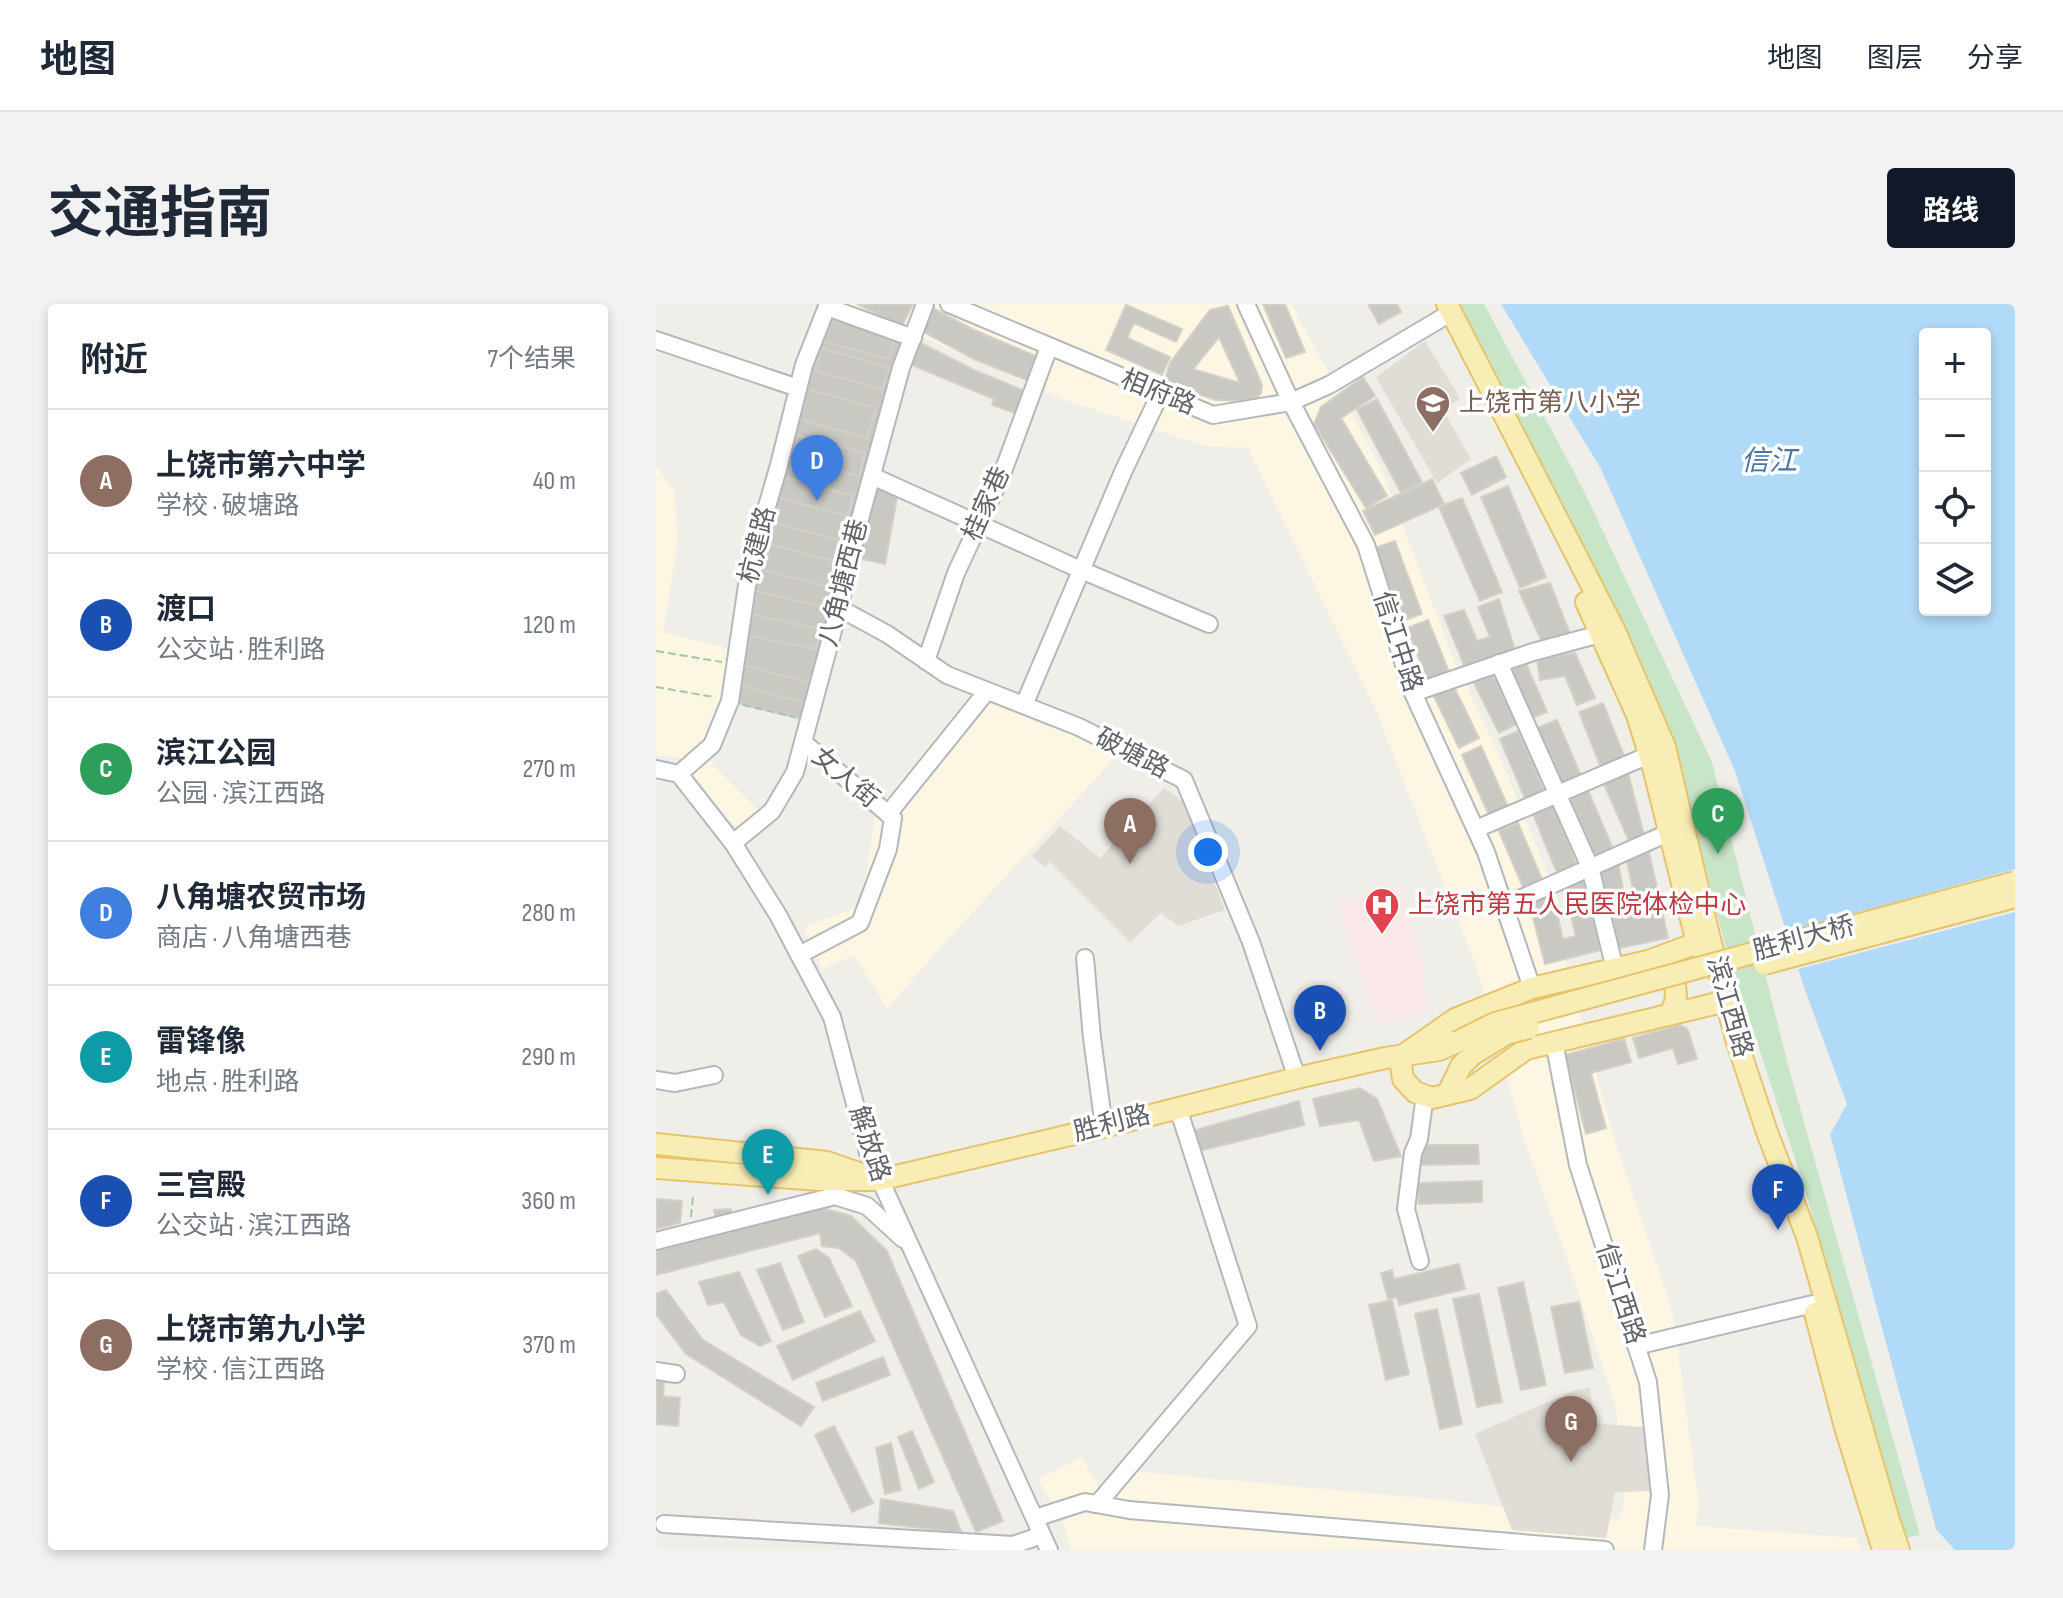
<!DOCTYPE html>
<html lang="zh">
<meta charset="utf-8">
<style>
body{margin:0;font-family:"Sofia Sans Condensed","Noto Sans SC",sans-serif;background:#f2f2f3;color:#1f2937}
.controls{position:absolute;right:24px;top:24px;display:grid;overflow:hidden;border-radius:8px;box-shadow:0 4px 12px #0003}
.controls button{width:72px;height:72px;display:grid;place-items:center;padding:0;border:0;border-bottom:2px solid #e0e1e3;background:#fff;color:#1f2937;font:40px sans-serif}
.you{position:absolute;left:552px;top:548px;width:28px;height:28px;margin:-20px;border:6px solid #fff;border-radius:50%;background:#1a73e8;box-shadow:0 0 0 12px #1a73e833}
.badge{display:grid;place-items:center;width:52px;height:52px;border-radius:50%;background:#111827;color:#fff;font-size:26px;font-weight:700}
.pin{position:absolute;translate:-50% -66px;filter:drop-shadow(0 2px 4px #0008)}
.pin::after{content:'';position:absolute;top:42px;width:28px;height:24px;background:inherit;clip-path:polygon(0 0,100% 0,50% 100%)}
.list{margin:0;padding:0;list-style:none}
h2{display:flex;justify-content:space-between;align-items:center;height:104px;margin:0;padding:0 32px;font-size:34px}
h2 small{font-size:26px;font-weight:400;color:#747a83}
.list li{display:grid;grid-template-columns:52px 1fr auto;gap:24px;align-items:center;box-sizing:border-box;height:144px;padding:0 32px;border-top:2px solid #e0e1e3}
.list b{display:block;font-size:30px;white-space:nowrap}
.list p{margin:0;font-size:26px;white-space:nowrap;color:#747a83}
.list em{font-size:26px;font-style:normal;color:#747a83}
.icon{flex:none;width:44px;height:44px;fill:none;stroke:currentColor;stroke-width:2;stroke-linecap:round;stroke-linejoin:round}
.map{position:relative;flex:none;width:1359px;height:1246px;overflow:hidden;border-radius:8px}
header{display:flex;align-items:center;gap:48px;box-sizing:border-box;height:112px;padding:0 40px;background:#fff;border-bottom:2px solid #e0e1e3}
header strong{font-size:38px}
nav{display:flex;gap:44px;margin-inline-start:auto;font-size:28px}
.intro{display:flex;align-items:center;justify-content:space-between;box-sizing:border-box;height:192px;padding:0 48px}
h1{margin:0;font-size:56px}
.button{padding:20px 36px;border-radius:8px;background:#111827;color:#fff;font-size:28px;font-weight:700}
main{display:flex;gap:48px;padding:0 48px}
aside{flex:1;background:#fff;border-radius:8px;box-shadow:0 4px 12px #0003}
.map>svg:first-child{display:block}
.commercial{fill:#fcf6e2}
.education{fill:#e0ddd7}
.medical{fill:#fae9e8}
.green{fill:#c8e5c8}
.water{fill:#b1d9f8;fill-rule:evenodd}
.pier{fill:#f0eee9}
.building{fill:#c9c8c3;stroke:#d5d0c7;stroke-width:2;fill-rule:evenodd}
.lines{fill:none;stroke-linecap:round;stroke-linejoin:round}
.minor-casing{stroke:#b5b8bb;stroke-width:20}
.major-casing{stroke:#e6c46c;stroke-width:24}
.path{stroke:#a1c6ac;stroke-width:2;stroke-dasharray:8 4;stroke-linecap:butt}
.minor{stroke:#fff;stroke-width:16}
.major{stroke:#f8eeb5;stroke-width:20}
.major-bridge-casing{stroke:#e6c46c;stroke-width:24;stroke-linecap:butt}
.major-bridge{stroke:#f8eeb5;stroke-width:20}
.labels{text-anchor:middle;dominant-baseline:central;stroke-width:7;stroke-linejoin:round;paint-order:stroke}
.street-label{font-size:26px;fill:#606367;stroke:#fff}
.education-label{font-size:26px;fill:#785e54;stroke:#fff;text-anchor:start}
.health-label{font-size:26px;fill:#be3a42;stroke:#fff;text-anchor:start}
.water-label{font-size:28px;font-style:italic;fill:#4a74a2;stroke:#fff}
</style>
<header>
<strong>地图</strong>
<nav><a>地图</a><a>图层</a><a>分享</a></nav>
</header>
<div class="intro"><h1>交通指南</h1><a class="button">路线</a></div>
<main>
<aside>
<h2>附近<small>7个结果</small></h2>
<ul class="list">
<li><span class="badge" style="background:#8d6e63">A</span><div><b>上饶市第六中学</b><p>学校 · 破塘路</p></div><em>40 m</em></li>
<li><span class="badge" style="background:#1a4fb4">B</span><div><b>渡口</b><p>公交站 · 胜利路</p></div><em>120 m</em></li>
<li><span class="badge" style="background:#2e9e5b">C</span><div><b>滨江公园</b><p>公园 · 滨江西路</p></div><em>270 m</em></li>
<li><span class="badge" style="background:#3f7fe0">D</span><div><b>八角塘农贸市场</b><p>商店 · 八角塘西巷</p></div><em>280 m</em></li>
<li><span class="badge" style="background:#0f9aa8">E</span><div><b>雷锋像</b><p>地点 · 胜利路</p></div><em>290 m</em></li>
<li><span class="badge" style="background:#1a4fb4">F</span><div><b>三宫殿</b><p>公交站 · 滨江西路</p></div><em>360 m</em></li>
<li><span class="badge" style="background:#8d6e63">G</span><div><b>上饶市第九小学</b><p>学校 · 信江西路</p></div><em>370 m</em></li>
</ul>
</aside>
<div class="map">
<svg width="1359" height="1246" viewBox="0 0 1359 1246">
<rect width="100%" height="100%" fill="#f0eee9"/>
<g class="commercial">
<path d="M170,0h466l7,15 83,151 69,183 50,107 57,139 9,71 50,177 56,166 26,193 -3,20 161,12 4,12h-790l-9,-32 -24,-39 44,-22 18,32 18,-19 317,29 183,21 6,-16 -8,-97 -51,-154 -41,-113 -47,-171 -100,-256 -129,-265 -44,-2 -139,-46 -137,-61z"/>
<path d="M0,162l18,24 4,50 -15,92 68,17 -5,34 -19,59 6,23 47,47 -22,19 -58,-73 -24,-3z"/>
<path d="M321,382l146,63 -182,198 -54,62 -33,-54 -32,14 -18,-42 58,-22 13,-92z"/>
</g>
<g class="education">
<path d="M769,37l35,57 -17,12 28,49 -34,24 -61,-106z"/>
<path d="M508,484l19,13 42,109 -47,16 -17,-13 -31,29 -80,-80 -5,5 -13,-11 28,-30 40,32z"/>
<path d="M934,1083l4,36 59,5 7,63 -45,1 -9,46 -94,-8 -37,-96 98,-43z"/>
</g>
<path class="medical" d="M744,579l25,83 -5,9 11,36 -53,13 -40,-118z"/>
<path class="green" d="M800,0h28l99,185 129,273 76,303 132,470 -16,3 -101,-355 -78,-239 -46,-180 -52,-130z"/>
<path class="water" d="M845,0h514v1246h-60l-19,-21 -106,-395 17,-30 -42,-114 -70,-219 -134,-302zM1269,30h60v276h-60z"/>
<path class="pier" d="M1359,565v43l-220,58 -12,-37z"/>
<g class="building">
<path d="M201,0h56l-11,22z"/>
<path d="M607,0h22l20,48 -19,6z"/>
<path d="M712,0h29l4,8 -22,12z"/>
<path d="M470,1l56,24 -6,13 -42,-19 -7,15 43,19 -8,18 -56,-25z"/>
<path d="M572,2l34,79 -1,8 -6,7 -5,1 -34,-1 -52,-17 6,-20 40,-53zM563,33l21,46 -47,-14z"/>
<path d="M275,3l41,22 66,28 -9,24 -55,-22 -54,-29z"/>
<path d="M169,8l86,30 -102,379 -79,-20 20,-136z"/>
<path d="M171,14l69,20 -8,21 -66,-18z"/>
<path d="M261,37l57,29 51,21 -7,23 -26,-9 2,-6 -87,-36z"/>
<path d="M165,44l69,20 -8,21 -66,-18z"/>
<path d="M707,73l12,19 -34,22 46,78 -21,12 -52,-84 7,-17z"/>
<path d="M148,84l72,20 -9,30 -72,-20z"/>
<path d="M721,95l45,83 -21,11 -44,-83z"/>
<path d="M133,129l76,20 -6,23 -76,-20z"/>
<path d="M840,152l10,21 -34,18 -11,-22z"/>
<path d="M122,172l75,20 -5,20 -76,-20z"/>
<path d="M776,175l12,25 -69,31 -12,-24z"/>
<path d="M220,179l22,9 -13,72 -27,-6z"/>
<path d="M852,182l38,91 -26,11 -39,-91z"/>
<path d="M806,194l40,94 -22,9 -41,-94z"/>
<path d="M112,217l74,20 -5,21 -75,-20z"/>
<path d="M739,237l27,73 -20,7 -27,-73z"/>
<path d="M101,265l75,18 -5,21 -75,-18z"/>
<path d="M894,279l21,53 -29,6 -23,-51z"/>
<path d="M843,295l16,51 -49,20 -22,-54 20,-6 13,31 13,-4 -12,-30z"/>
<path d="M88,309l76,16 -4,20 -75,-15z"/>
<path d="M772,316l21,52 -21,9 -21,-53z"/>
<path d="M919,349l20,45 -18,7 -12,-29 -25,4 -3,-21z"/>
<path d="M868,355l23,53 -18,7 -23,-52z"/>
<path d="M82,360l74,19 -5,20 -74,-19z"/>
<path d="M833,364l28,56 -18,9 -28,-56z"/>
<path d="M795,377l28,57 -20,10 -28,-58z"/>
<path d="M947,399l23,58 -24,9 -23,-58z"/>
<path d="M901,416l24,56 -22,9 -23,-57z"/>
<path d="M862,427l27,62 -19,8 -26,-62z"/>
<path d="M825,442l27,61 -19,8 -27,-60z"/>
<path d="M971,465l18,70 -15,4 -28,-63z"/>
<path d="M930,482l28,65 -18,8 -28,-66z"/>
<path d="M895,497l26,65 -20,7 -26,-64z"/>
<path d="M862,519l26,61 -19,8 -26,-61z"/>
<path d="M993,548l19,86 -54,11 -17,-82 21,-4 10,51 10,-2 -12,-55z"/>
<path d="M927,574l18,72 -56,14 -17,-66 24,-6 11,47 13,-3 -13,-53z"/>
<path d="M1023,721l7,3 3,5 8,26 -19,5 -5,-16 -34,10 -6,-20z"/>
<path d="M968,735l7,23 -40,11 15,55 -20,6 -21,-79z"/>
<path d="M704,784l17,11 24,57 -27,5 -15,-41 -39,6 -7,-27z"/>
<path d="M643,797l5,24 -109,27 -6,-20z"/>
<path d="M769,841h53l1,19 -63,1 -1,-12h10z"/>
<path d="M826,877v21l-63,2 -1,-21z"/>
<path d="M0,895l26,2 -2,22 -24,6z"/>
<path d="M162,903l33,9 36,35 116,270 -27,11 -120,-271 -17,-13 -17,-2 -2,-13 -164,42v-25z"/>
<path d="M75,905v6l-16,1 -1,-6z"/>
<path d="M160,945l13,9 23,48 -27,11 -27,-61z"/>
<path d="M124,959l24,59 -21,8 -26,-60z"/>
<path d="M803,960l6,25 -66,16 -2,-8 -9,2 -7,-26 11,-3 2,9z"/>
<path d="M83,968l32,69 -11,5 -19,-11 -17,-33 -16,3 -9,-23z"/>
<path d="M867,978l23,103 -25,5 -23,-102z"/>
<path d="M10,986l37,50 111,67 -13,19 -115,-72 -30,-40v-20z"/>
<path d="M823,990l23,108 -25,5 -24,-108z"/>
<path d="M736,996l17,74 -23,6 -17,-75z"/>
<path d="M923,998l14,66 -28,5 -14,-66z"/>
<path d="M781,1005l25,115 -22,5 -25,-115z"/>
<path d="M204,1007l15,30 -82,39 -16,-34z"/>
<path d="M227,1053l7,18 -67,26 -7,-18z"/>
<path d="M0,1077h8l-1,15 17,2 -2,28 -22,-2z"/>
<path d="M178,1122l39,77 -21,9 -37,-77z"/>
<path d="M256,1127l22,51 -15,7 -21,-52z"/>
<path d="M235,1139l10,47 -16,4 -9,-46z"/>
<path d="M225,1195l72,12 9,22 -83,-10z"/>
</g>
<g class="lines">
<g class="minor-casing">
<g id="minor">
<path d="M293,0l264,111 78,-13 38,-17 123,-73"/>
<path d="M590,0l45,98 75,143 47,148 73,159 46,136"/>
<path d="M171,3l86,31"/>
<path d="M0,36l142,48"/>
<path d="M216,172l209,94 128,54"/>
<path d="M183,304l48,26 60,41 132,52 105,53 67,162 46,136"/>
<path d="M270,357l30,-88 45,-96 48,-130"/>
<path d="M843,359l91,204 22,90"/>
<path d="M757,389l120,-41 67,-18"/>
<path d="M368,401l99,-233 37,-78"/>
<path d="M0,465l23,5 54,69 45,72 54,102 36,136 181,397"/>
<path d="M23,470l33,-29 18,-44 20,-136 29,-100 25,-100 24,-61"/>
<path d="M232,510l99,-123"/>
<path d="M820,525l173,-74"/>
<path d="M77,539l39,-32 23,-39 44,-164 19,-82 43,-158 24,-64"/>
<path d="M848,602l164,-73"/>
<path d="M143,651l61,-32 28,-74 5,-31 -90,-76"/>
<path d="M429,654l7,80 12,89"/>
<path d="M898,738l24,123 70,217 12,113 -7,55"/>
<path d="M0,776l19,3 39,-8"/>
<path d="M0,937l179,-45 32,10 36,33"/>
<path d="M764,957l-14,-52 7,-56 6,-14 6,-44"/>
<path d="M980,1042l177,-42"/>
<path d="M0,1067l20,3"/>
<path d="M439,1200l5,-3 148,-175 -70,-218"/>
<path d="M379,1214l50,-16 44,8 476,40"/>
<path d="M8,1220l349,21 29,-10"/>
</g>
</g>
<g class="major-casing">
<g id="major">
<path d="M791,0l167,325 51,118 44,188 27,104 31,93 40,105 82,283 10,30"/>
<path d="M930,298l51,113 16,52 45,180"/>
<path d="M1041,639l-49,18 -116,27 -77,31 -50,35 -4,11 2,14 12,13 17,6 38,-9 56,-40 188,-45"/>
<path d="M1003,662c17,11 22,30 11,47"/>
<path d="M792,789l13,-27 11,-11"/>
<path d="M0,840l171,18 37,13"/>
<path d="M0,864l164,12h59l225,-53 193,-49 88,-20 54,-8 18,-8"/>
<path d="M1159,1009l30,114 38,123"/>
</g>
</g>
<g class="path">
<path d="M0,347l66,11"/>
<path d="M0,383l58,10"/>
<path d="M87,401l52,12"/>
<path d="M35,913l2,-21"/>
</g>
<use href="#minor" class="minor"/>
<use href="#major" class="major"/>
<g class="major-bridge-casing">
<g id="major-bridge">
<path d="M1108,660l251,-67"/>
<path d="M801,738l38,-19 520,-141"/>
<path d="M816,751l34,-21 23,-6"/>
</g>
</g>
<use href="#major-bridge" class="major-bridge"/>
</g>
<defs>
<g id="school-pin" transform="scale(1.8)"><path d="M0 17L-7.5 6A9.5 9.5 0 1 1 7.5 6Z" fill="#8d6e63" stroke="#fff"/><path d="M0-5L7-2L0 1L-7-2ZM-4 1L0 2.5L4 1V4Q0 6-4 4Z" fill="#fff"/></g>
<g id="hospital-pin" transform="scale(1.8)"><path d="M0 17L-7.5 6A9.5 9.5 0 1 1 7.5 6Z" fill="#e0444e" stroke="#fff"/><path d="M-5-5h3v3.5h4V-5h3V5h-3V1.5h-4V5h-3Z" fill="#fff"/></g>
</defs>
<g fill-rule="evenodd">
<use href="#school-pin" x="777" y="99"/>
<use href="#hospital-pin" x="726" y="601"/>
</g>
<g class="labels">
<g class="street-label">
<text transform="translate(502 89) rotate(22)">相府路</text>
<text transform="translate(331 200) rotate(-66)">桂家巷</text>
<text transform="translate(102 241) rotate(-76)">杭建路</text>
<text transform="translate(188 279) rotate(-76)">八角塘西巷</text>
<text transform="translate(741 338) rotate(72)">信江中路</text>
<text transform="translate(476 450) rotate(27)">破塘路</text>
<text transform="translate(189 474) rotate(40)">女人街</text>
<text transform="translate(1148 635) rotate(-15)">胜利大桥</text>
<text transform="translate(1073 703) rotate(74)">滨江西路</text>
<text transform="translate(456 820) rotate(-14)">胜利路</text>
<text transform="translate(213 840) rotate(72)">解放路</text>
<text transform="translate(964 990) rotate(72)">信江西路</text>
</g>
<g class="education-label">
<text x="803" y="99">上饶市第八小学</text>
</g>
<g class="health-label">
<text x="752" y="601">上饶市第五人民医院体检中心</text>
</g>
<g class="water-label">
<text x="1113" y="157">信江</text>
</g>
</g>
</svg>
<div class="controls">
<button>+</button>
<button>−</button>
<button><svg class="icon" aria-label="locate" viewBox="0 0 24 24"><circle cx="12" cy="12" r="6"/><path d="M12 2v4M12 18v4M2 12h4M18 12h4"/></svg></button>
<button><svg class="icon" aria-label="layers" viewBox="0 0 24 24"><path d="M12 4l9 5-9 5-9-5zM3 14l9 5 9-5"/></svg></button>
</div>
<div class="you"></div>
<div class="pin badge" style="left:474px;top:560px;background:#8d6e63">A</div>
<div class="pin badge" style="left:664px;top:747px;background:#1a4fb4">B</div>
<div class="pin badge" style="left:1062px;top:550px;background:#2e9e5b">C</div>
<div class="pin badge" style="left:161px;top:197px;background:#3f7fe0">D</div>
<div class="pin badge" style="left:112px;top:891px;background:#0f9aa8">E</div>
<div class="pin badge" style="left:1122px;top:926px;background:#1a4fb4">F</div>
<div class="pin badge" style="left:915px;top:1158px;background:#8d6e63">G</div>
</div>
</main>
